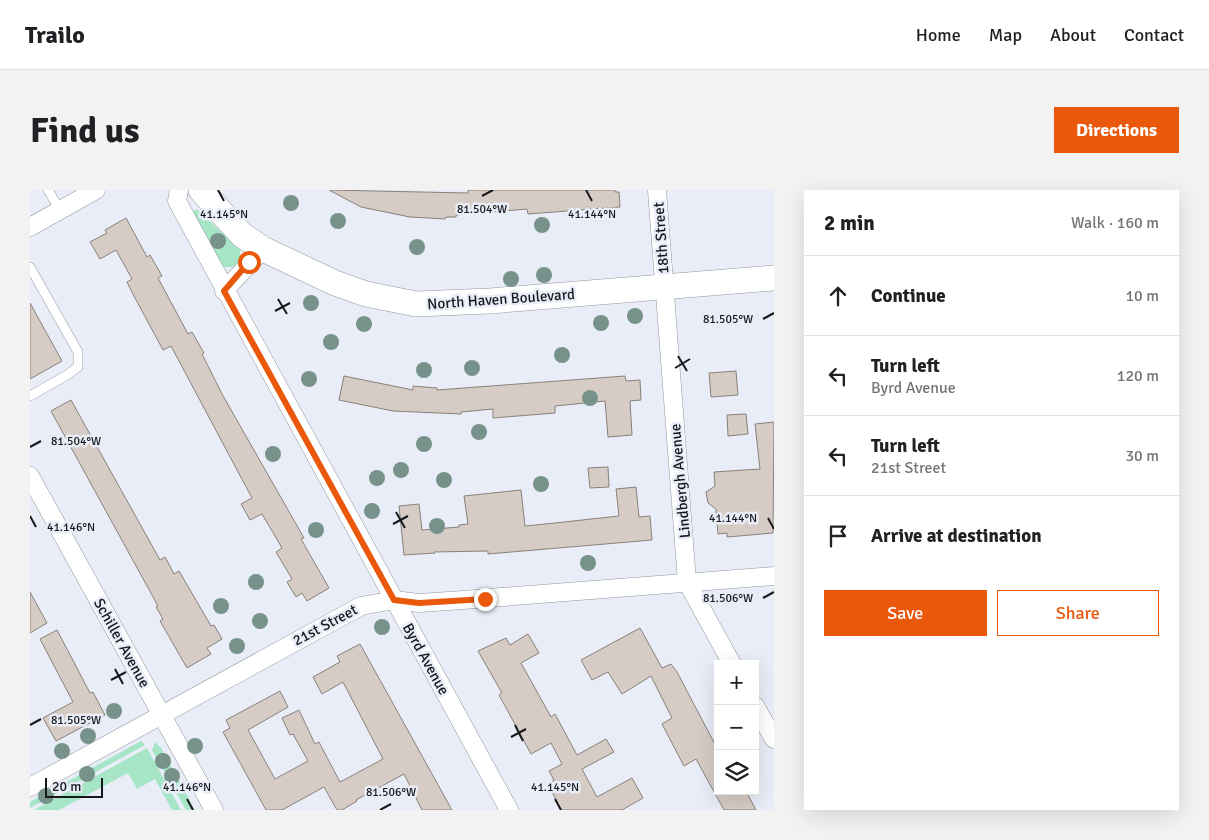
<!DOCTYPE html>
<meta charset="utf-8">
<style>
body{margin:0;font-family:Signika,sans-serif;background:#f2f2f2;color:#202124}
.controls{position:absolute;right:15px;bottom:15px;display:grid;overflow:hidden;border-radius:0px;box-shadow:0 5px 20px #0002}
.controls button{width:45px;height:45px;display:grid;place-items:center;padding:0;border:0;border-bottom:1px solid #e0e0e0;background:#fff;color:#202124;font:25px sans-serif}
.scale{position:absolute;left:15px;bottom:12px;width:58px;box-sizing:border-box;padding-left:5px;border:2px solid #17191c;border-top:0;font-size:14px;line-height:18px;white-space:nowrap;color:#17191c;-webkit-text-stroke:4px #e9edf7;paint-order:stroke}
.stop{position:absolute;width:15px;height:15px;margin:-11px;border:4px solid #ea580c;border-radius:50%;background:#fff}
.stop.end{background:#ea580c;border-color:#fff;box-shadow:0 1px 5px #0008}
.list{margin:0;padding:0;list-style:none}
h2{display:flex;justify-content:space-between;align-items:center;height:65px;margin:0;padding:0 20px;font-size:21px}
h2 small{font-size:16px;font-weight:400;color:#757577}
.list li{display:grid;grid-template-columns:32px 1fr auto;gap:15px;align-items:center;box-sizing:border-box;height:80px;padding:0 20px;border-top:1px solid #e0e0e0}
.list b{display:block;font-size:19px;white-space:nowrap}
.list p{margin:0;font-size:16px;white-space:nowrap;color:#757577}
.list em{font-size:16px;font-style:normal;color:#757577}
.actions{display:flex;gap:10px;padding:15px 20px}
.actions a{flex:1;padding:11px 0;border:1px solid #ea580c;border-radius:0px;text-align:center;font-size:18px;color:#ea580c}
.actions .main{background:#ea580c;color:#fff}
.icon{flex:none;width:28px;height:28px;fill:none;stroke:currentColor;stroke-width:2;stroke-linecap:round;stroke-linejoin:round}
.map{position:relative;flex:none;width:744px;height:620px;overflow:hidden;border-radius:0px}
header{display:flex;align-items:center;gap:30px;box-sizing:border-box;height:70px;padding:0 25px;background:#fff;border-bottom:1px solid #e0e0e0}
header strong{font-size:24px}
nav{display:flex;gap:28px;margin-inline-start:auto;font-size:18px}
.intro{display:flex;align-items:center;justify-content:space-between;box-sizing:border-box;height:120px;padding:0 30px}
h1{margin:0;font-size:35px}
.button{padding:12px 22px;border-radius:0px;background:#ea580c;color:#fff;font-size:18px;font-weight:700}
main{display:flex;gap:30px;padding:0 30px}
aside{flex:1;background:#fff;border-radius:0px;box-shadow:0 5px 20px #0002}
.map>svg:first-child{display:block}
.green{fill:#a6e6c6}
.building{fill:#d6ccc5;stroke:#898079}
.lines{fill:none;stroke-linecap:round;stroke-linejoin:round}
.lane-casing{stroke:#92969f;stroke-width:10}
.street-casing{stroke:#92969f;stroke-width:19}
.secondary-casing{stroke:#92969f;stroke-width:26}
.lane{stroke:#fff;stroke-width:9}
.street{stroke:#fff;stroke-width:18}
.secondary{stroke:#fff;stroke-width:25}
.tree{fill:#77928b}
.route{stroke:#ea580c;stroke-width:6}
.ticks{fill:none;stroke:#17191c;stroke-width:2}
.labels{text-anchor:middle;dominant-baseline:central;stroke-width:5;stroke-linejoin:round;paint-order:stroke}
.street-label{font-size:15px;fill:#17191c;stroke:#e9edf7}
.ticks-label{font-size:12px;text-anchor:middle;fill:#17191c;stroke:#e9edf7;stroke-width:5;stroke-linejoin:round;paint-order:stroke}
</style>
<header>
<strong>Trailo</strong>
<nav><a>Home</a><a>Map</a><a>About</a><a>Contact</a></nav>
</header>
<div class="intro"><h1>Find us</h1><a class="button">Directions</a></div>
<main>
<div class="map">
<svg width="744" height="620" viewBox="0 0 744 620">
<rect width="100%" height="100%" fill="#e9edf7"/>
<g class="green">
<path d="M164,20h4l42,40v12l-8,5h-8l-6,-5 -26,-49z"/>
<path d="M111,551l4,4 -115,63v-6z"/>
<path d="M125,552l6,6 34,62h-9l-34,-60z"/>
<path d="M117,558l34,62h-9l-17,-31 -18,10 -9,-16 -69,37h-25z"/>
</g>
<g class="building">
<path d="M299,0l139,3v-3h147v2h4l1,15 -92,7 -1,-5 -71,6v2h-10l-1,2 -35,-2 -49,-10z"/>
<path d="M96,28l21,39 3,-2 12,21 -4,2 30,56 4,-2 12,21 -2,1 20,40 82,144 -3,1 28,49 -22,13 -5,-8 -6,4 -9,-15 5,-3 -16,-27 6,-4 -20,-34 -12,6 -9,-16 11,-6 -81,-152 -8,4 -28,-52 -8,-16 5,-3 -16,-29 -16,9 -10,-17 17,-9 -2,-3z"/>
<path d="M0,113l32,58 -32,18z"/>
<path d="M706,181l2,24 -27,2 -2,-24z"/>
<path d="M314,186l69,14v-4l24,2v2l188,-14 1,5 14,-1 1,20 -11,1 2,34 -24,2 -3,-36 -50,5v7l-62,5v-9l-32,3v2l-68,-3 -54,-11z"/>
<path d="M41,210l89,160 5,-3 9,17 5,-3 32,55 3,-1 8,14 -15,9 4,6 -24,14 -27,-47 3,-2 -7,-12 2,-1 -107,-195z"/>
<path d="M716,224l2,20 -20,2 -1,-21z"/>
<path d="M744,232l-1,111 -46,4v-4l-9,1 -2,-25 -8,-6 -2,-11 9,-6 -1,-14 46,-3 -5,-45z"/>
<path d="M578,277l1,20 -19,1 -2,-20z"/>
<path d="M606,297l3,30 11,-1 2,24 -164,14v-3l-54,1 1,1 -31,2 -5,-49 20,-2 3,26 37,-3v-2l9,-1 -4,-28 57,-6 4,36 30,-3 64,-7 -3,-27z"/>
<path d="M0,402l17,31 -17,10z"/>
<path d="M610,438l22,40 9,-4 6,8 41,78v41h28l10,19h-32l-28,-51 -12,7 -22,-42 10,-6 -21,-42 -29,18 -14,-22 -16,8 -11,-20z"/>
<path d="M27,440l33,63 3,-1 12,23 -49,26 -13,-23 30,-16 -33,-63z"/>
<path d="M498,444l11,19 -18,10 30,54 4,-3 22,41 29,-16 8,13 -32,17 15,28 35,-19 11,20 -21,12h-61l-13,-26 6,-4 -5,-9 13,-7 -11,-21 -20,11 -32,-59 3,-2 -24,-42 28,-13 4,7z"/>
<path d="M330,454l92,166h-30l-18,-36 -48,26 1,1 -15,9h-5l-13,-23 -42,23h-16l-43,-78 7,-4 -4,-8 54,-29 8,16 -40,23 27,49 33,-18 -15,-27 -3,1 -8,-17 17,-8 16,34 4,-2 21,40 43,-23 -40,-77 -21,12 -9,-17 27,-15 -3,-6z"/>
</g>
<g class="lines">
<g class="lane-casing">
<g id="lane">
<path d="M18,0l12,20"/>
<path d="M0,77l48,85v15l-11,8 -37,21"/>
</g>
</g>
<g class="street-casing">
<g id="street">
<path d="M149,0l-2,11 332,609"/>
<path d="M627,0l30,392 45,82"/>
<path d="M0,37l66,-37"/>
<path d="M194,101l39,-42"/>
<path d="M0,286l184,334"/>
<path d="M725,516l19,33"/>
<path d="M0,597l331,-181 33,-6 25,3 44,-3 311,-24"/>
</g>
</g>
<g class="secondary-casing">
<path id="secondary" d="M171,0l41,45 21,14 72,34 31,11 50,10 74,-3 284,-23"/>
</g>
<use href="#lane" class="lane"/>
<use href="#street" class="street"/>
<use href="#secondary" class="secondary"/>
</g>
<g class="tree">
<circle cx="261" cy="13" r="8"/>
<circle cx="308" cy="31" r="8"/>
<circle cx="512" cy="35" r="8"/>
<circle cx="188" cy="51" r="8"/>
<circle cx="387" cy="57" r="8"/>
<circle cx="514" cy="85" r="8"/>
<circle cx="481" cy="89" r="8"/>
<circle cx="281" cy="113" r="8"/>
<circle cx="605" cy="126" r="8"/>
<circle cx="571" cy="133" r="8"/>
<circle cx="334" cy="134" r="8"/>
<circle cx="301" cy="152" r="8"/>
<circle cx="532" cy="165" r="8"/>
<circle cx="442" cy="178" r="8"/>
<circle cx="394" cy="180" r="8"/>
<circle cx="279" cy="189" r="8"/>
<circle cx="560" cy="208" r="8"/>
<circle cx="449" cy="242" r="8"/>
<circle cx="394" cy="254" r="8"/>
<circle cx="243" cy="264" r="8"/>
<circle cx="371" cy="280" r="8"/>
<circle cx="347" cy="288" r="8"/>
<circle cx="414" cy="290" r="8"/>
<circle cx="511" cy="294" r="8"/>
<circle cx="342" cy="321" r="8"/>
<circle cx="407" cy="336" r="8"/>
<circle cx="286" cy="340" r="8"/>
<circle cx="558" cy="373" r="8"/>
<circle cx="226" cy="392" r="8"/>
<circle cx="191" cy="416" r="8"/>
<circle cx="230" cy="431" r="8"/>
<circle cx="352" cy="437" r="8"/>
<circle cx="207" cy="456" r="8"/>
<circle cx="84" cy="521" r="8"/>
<circle cx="58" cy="546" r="8"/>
<circle cx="165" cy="556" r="8"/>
<circle cx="32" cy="561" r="8"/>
<circle cx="133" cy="571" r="8"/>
<circle cx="57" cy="584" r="8"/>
<circle cx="142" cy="586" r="8"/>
<circle cx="16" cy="606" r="8"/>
</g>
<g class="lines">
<path class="route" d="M219,72l-25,29 170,309 25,3 66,-4"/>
</g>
<path class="ticks" d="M188,0l6,11M556,0l6,11M452,6l11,-6M248,109l9,15M245,121l15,-8M733,129l11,-6M648,166l9,15M645,178l15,-9M0,257l11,-6M366,322l9,16M0,326l6,11M738,328l6,11M363,334l15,-8M733,408l11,-6M85,479l8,15M81,490l15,-8M0,535l11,-6M485,535l8,16M481,547l15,-8M157,609l6,11M525,609l6,11M350,620l11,-6"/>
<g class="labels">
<g class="street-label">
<text transform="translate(631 48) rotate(-94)">18th Street</text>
<text transform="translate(471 109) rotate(-4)">North Haven Boulevard</text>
<text transform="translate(650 291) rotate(-95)">Lindbergh Avenue</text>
<text transform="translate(295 435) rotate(-28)">21st Street</text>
<text transform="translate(92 453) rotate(61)">Schiller Avenue</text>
<text transform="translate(396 469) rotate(61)">Byrd Avenue</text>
</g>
</g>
<g class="ticks-label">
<text x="452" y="23">81.504°W</text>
<text x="194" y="28">41.145°N</text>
<text x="562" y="28">41.144°N</text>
<text x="698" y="133">81.505°W</text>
<text x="46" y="255">81.504°W</text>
<text x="703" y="332">41.144°N</text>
<text x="41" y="341">41.146°N</text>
<text x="698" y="412">81.506°W</text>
<text x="46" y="534">81.505°W</text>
<text x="157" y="601">41.146°N</text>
<text x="525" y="601">41.145°N</text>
<text x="361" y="606">81.506°W</text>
</g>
</svg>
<div class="controls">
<button>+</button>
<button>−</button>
<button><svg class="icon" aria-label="layers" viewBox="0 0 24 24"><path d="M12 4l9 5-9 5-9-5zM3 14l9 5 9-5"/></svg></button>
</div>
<div class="scale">20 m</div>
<div class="stop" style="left:219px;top:72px"></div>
<div class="stop end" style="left:455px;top:409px"></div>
</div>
<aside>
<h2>2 min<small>Walk · 160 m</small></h2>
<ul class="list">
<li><svg class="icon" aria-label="ahead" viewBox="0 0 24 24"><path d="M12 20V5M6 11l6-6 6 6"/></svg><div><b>Continue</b></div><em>10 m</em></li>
<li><svg class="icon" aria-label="left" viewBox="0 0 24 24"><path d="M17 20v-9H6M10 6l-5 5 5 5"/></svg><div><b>Turn left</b><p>Byrd Avenue</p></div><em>120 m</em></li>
<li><svg class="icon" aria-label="left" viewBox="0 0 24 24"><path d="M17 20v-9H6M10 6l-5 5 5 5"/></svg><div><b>Turn left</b><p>21st Street</p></div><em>30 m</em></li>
<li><svg class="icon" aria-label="arrive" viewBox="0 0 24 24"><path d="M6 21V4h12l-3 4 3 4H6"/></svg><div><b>Arrive at destination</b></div></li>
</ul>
<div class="actions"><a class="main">Save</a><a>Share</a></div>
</aside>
</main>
